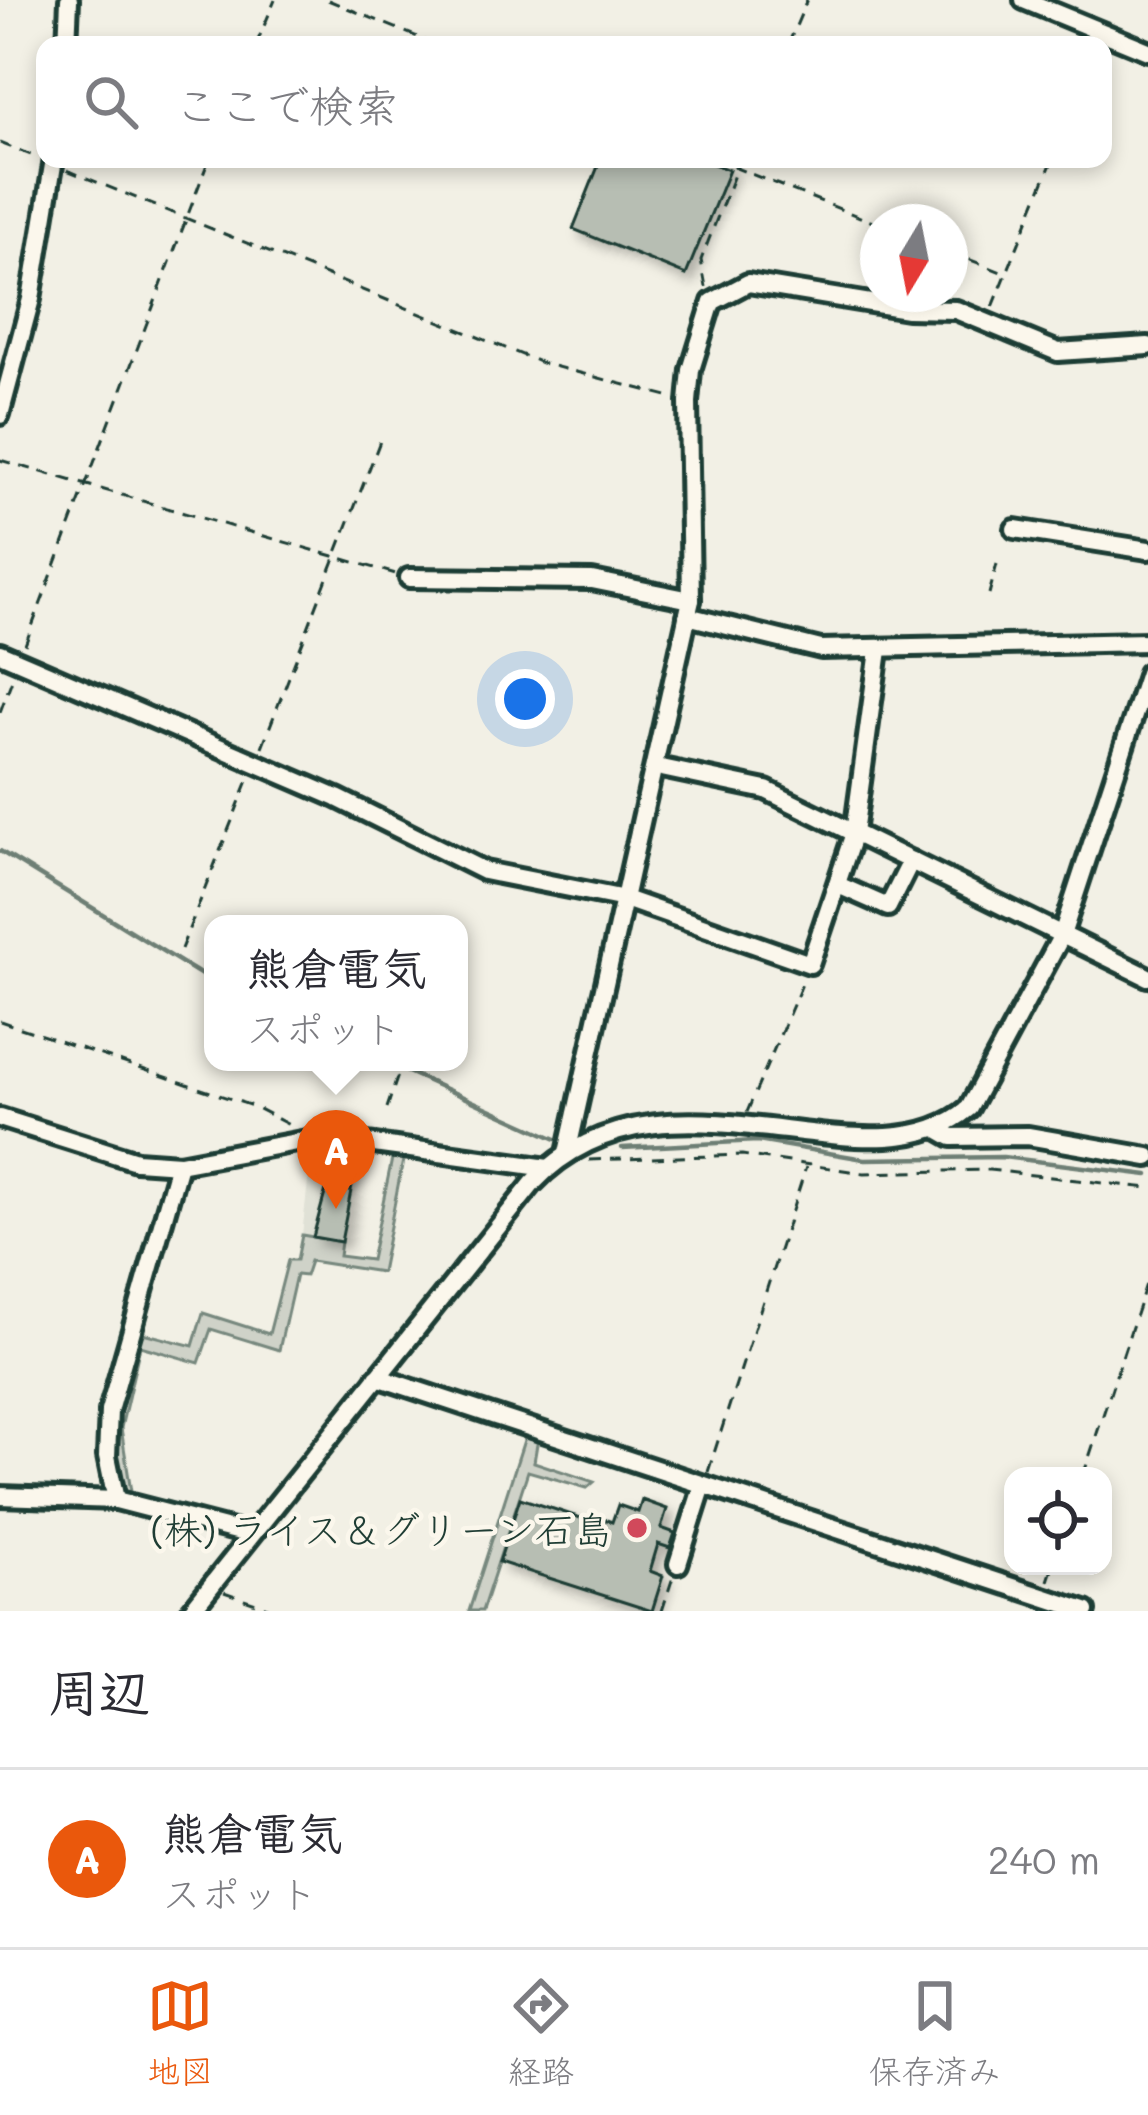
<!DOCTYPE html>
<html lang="ja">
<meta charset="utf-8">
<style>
body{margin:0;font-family:Mali,"Klee One",sans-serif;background:#f7f7f7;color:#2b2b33}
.controls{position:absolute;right:36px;bottom:36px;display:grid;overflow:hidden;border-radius:24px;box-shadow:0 6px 18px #0003}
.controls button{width:108px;height:108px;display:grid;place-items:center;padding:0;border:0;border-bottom:3px solid #e1e1e2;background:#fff;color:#2b2b33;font:60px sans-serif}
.compass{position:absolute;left:860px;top:204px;width:108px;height:108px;border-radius:50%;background:#fff;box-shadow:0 6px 18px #0003;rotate:190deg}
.you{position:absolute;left:525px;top:699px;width:42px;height:42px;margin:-30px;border:9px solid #fff;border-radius:50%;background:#1a73e8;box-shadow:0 0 0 18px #1a73e833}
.badge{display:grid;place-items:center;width:78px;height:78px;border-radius:50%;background:#ea580c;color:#fff;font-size:39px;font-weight:700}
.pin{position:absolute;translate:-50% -99px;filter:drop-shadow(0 3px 6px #0008)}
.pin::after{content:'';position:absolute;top:63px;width:42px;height:36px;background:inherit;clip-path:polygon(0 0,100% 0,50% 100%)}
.popup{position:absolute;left:204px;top:915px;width:264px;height:156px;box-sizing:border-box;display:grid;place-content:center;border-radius:24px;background:#fff;filter:drop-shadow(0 3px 9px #0005);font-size:39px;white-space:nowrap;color:#7c7c81}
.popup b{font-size:45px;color:#2b2b33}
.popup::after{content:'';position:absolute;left:50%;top:100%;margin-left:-24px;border:24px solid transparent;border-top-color:#fff}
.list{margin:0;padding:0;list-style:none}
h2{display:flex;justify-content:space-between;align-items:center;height:156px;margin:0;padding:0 48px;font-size:51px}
h2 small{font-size:39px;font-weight:400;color:#7c7c81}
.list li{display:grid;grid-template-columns:78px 1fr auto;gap:36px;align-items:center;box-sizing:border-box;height:180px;padding:0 48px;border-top:3px solid #e1e1e2}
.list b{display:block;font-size:45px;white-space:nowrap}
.list p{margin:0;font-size:39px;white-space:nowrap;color:#7c7c81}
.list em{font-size:39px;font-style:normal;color:#7c7c81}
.icon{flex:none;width:66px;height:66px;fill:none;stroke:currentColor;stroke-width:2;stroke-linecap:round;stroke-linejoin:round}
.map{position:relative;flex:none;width:1148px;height:1611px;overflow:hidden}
.search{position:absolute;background:#fff;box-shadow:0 6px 18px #0003;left:36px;right:36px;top:36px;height:132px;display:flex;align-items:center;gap:30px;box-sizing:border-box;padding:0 42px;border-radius:24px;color:#7c7c81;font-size:45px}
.sheet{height:336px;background:#fff}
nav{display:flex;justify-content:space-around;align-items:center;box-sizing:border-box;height:168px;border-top:3px solid #e1e1e2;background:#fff;font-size:33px;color:#7c7c81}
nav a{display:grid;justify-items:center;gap:6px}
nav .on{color:#ea580c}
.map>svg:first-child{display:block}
.built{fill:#e0e1d6}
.green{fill:#cfd2c8;stroke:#77887e;stroke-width:3}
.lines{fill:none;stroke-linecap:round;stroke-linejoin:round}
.stream{stroke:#6e7f75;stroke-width:4.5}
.building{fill:#b7beb3;stroke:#1f3d34;stroke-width:3;filter:url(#shadow)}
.minor-casing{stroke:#1f3d34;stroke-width:26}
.path{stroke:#1f3d34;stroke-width:3;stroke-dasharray:12 9;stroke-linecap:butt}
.minor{stroke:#fbf7ec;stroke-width:16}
.poi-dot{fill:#d1495b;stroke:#fbf7ec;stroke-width:4.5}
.labels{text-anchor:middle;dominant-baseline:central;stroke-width:9;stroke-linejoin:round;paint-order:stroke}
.poi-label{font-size:39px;fill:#1f3d34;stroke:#fbf7ec;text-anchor:end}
</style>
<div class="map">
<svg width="1148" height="1611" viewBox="0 0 1148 1611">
<defs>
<filter id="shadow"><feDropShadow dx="7" dy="7" stdDeviation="6" flood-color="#0004"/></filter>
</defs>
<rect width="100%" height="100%" fill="#f2f0e5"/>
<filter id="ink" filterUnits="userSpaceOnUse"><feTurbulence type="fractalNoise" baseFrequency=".00833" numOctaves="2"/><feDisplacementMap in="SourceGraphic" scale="24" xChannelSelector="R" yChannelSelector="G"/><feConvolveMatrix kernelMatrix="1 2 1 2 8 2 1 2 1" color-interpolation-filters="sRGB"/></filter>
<g filter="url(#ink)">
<path class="built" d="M360,1139l-19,103 -39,-7 10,-89z"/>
<g class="green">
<path d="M394,1149l11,1 -24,122 -71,-11 -5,15 -9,-1 -17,75 -68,-21 -12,34 -59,-17 -19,82 11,70 -12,-2 -10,-62 25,-103 58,15 10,-33 66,21 19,-74h9l5,-25 39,7 -2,14 32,4z"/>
<path d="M526,1434l12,4 -4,24 60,20 -7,6 -59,-17 -46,140h-13z"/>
</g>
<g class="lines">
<g class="stream">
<path d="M0,851l213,131"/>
<path d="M386,1062l170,77"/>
<path d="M622,1148l135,-7 107,18 139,-2 145,18"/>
</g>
</g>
<g class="building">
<path d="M601,159h100l28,11 -43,105 -113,-46z"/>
<path d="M331,1171l23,4 -13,67 -28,-5z"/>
<path d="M520,1498l82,27 2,-6 8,3 6,-17 20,7 4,-12 25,9 -6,19 14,5 -5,15 -12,-4 -8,27 13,5 -11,35 -153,-49z"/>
</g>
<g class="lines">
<g class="minor-casing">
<g id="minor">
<path d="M1024,0l124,51"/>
<path d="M67,45l2,-45"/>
<path d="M0,415l31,-116 23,-140"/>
<path d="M1015,529l133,21"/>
<path d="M409,578l183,2 99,20"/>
<path d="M687,616l134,33 327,-7"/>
<path d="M0,653l337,145 147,73 141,28 185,65 44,-131 25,-183"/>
<path d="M657,767l109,23 382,187"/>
<path d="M838,885l50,22 23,-46"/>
<path d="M0,1118l136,43 43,3 144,-27 225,31"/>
<path d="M938,1129l14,8 76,-1 120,21"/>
<path d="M567,1153l124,-553 -3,-198 3,-32 21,-68 36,-19 159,26 49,1 102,42 90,-6"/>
<path d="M377,1377l709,234"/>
<path d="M0,1496l116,4 132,34"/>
<path d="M116,1500l-9,-44 2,-45 70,-247"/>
<path d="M678,1564l25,-79"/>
<path d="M191,1611l342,-428c129,-136 334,12 436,-75l93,-173 86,-262"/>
</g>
</g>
<g class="path">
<path d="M328,0l109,45"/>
<path d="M256,45l19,-45"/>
<path d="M788,45l19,-45"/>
<path d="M0,143l36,14"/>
<path d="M713,159l165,65"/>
<path d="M67,170l475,193 133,35"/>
<path d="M950,252l54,21"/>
<path d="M706,287l-5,-27 39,-101"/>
<path d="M993,307l60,-148"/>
<path d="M0,460l396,114"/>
<path d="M989,594l8,-30"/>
<path d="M25,645l184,-486"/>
<path d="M0,712l13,-35"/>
<path d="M262,747l118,-306"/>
<path d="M181,949l68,-171"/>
<path d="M0,1021l255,86 36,19"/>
<path d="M387,1108l15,-45"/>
<path d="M747,1112l58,-135"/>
<path d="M589,1160l153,-5 122,18 125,-3 159,18"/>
<path d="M708,1472l98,-305"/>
<path d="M1083,1476l65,-198"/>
<path d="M1048,1581l5,-15"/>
<path d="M224,1592l55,19"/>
<path d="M662,1611l11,-34"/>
</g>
<use href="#minor" class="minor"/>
</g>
</g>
<circle class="poi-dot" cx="637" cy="1528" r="12"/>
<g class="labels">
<g class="poi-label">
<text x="613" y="1528">(株) ライス＆グリーン石島</text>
</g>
</g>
</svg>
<div class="controls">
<button><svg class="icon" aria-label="locate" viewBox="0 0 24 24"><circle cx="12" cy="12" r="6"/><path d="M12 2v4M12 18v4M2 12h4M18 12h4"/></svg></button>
</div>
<svg class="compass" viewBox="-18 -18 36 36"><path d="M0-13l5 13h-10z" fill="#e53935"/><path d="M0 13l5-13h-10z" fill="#7c7c81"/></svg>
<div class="you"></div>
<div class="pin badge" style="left:336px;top:1209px">A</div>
<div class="popup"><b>熊倉電気</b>スポット</div>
<div class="search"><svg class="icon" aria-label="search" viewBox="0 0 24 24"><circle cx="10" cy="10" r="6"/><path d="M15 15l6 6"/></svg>ここで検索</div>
</div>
<section class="sheet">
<h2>周辺<small></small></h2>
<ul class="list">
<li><span class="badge">A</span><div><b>熊倉電気</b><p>スポット</p></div><em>240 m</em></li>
</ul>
</section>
<nav>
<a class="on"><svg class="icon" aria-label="map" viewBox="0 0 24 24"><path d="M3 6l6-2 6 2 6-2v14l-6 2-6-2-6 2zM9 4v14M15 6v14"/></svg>地図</a>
<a><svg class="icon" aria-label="directions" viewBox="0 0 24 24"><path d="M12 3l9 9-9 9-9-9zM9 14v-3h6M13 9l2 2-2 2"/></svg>経路</a>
<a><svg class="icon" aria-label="saved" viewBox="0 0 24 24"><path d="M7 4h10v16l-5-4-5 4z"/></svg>保存済み</a>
</nav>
